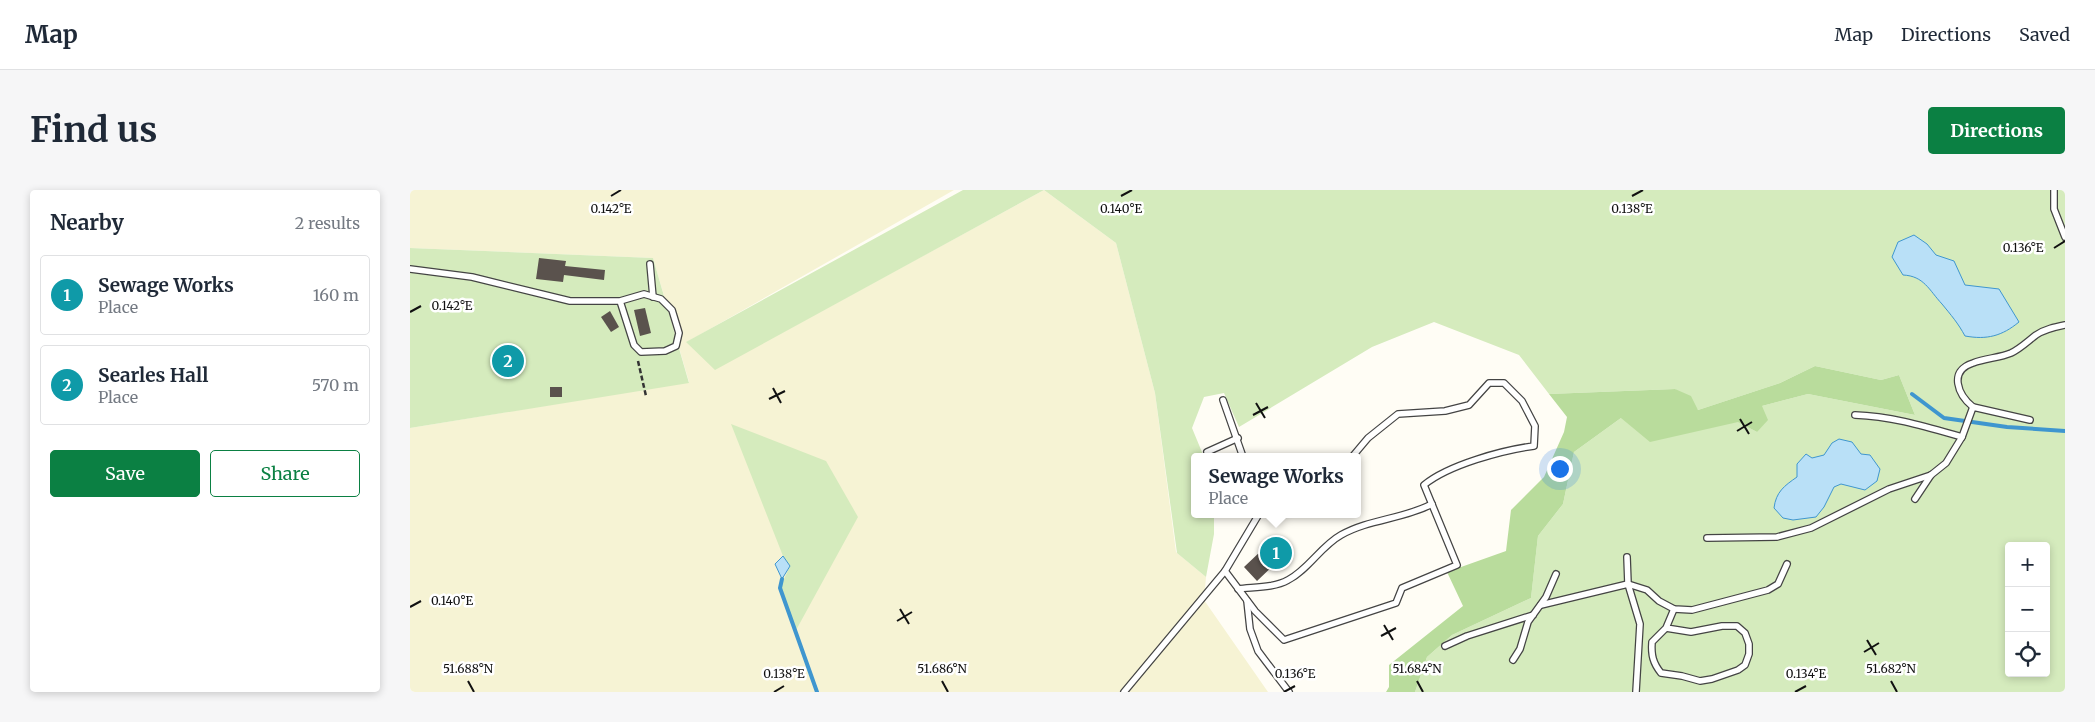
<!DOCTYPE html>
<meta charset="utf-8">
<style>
body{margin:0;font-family:Merriweather,serif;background:#f6f6f7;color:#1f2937}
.controls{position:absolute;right:15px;bottom:15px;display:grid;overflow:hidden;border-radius:5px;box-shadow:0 2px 8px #0003}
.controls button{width:45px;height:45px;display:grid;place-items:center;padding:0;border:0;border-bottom:1px solid #e0e1e3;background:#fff;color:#1f2937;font:25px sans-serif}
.you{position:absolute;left:1149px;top:278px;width:18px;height:18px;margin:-12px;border:4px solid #fff;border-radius:50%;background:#1a73e8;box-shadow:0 0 0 8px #1a73e833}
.badge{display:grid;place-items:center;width:32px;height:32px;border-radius:50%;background:#0b8043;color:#fff;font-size:16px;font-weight:700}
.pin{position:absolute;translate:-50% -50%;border:2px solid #fff;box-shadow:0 1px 5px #0006}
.popup{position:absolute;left:781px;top:263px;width:170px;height:65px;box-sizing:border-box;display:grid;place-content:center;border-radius:5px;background:#fff;filter:drop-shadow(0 1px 4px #0005);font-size:16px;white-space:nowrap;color:#747a83}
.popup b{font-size:19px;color:#1f2937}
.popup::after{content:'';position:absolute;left:50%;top:100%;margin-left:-10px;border:10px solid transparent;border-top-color:#fff}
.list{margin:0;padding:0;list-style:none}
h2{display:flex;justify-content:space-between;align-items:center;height:65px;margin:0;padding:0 20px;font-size:21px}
h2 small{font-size:16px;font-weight:400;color:#747a83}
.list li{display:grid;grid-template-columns:32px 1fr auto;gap:15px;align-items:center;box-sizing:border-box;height:80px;margin:0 10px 10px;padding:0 10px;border:1px solid #e0e1e3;border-radius:5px}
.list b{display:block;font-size:19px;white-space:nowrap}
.list p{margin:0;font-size:16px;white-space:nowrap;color:#747a83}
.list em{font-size:16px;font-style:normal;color:#747a83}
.actions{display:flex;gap:10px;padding:15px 20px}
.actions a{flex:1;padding:11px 0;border:1px solid #0b8043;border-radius:5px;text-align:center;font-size:18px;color:#0b8043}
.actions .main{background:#0b8043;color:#fff}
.icon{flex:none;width:28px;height:28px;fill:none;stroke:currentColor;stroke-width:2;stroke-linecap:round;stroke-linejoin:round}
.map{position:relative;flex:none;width:1655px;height:502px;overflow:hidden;border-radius:5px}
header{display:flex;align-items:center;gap:30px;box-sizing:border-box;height:70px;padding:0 25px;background:#fff;border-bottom:1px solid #e0e1e3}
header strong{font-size:24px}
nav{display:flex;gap:28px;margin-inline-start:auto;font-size:18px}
.intro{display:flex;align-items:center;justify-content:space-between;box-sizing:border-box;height:120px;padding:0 30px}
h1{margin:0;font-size:35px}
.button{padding:12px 22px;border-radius:5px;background:#0b8043;color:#fff;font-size:18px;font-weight:700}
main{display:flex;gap:30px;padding:0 30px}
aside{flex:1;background:#fff;border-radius:5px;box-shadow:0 2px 8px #0003}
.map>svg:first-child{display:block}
.farmland{fill:#f6f3d4}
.green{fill:#d5ebbd;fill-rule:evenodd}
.forest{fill:#b9dc9c}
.water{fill:#b9e0f7;stroke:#3f96cf}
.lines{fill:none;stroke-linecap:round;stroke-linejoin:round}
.stream{stroke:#3f96cf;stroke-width:4}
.building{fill:#5a524d}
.lane-casing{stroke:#444;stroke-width:8}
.path{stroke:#333;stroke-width:2.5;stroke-dasharray:5 2.5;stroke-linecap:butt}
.lane{stroke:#fff;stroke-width:5.5}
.ticks{fill:none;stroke:#111;stroke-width:2}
.ticks-label{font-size:12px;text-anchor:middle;fill:#111;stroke:#fff;stroke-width:5;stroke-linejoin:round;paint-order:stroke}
</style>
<header>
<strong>Map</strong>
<nav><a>Map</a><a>Directions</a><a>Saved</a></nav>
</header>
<div class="intro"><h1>Find us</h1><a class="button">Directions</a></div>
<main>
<aside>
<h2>Nearby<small>2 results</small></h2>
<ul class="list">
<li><span class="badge" style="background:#0f9aa8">1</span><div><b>Sewage Works</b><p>Place</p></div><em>160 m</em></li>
<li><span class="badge" style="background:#0f9aa8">2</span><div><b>Searles Hall</b><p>Place</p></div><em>570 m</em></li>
</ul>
<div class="actions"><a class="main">Save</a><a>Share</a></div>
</aside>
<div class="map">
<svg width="1655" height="502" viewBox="0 0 1655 502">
<rect width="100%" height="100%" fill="#fffdf5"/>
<path class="farmland" d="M0,0h544l-267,152 28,27 329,-179 72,53 39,150 21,159 30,25 -2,23 64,92h-858v-264l279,-46 -36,-124 -243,-10z"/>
<g class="green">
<path d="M553,0h1102v502h-650l12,-35 25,-22 79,-37 7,-62 25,-32 11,-52 47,-34 114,2 22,12 5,-26 46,-12 107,21 -16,-40 -18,5 -66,-14 -35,17 -82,27 -23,-21 -126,5 -30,-39 -85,-33 -62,25 -133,80 -15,-34 -20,4 -12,31 12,29h-9v57h19v20l-8,43 -29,-24 -22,-160 -39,-150 -72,-53 -329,180 -29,-28zM1599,356h37v127h-37z"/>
<path d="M0,58l243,10 36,125 -279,45z"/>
<path d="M321,234l95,37 32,56 -63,115 -15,-44 10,-22 -7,-10z"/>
</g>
<path class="forest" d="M1405,176l66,14 18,-5 16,40 -107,-21 -46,12 6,14 -11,12 -19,-10 -88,20 -29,-24 -47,34 -11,52 -25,32 -7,62 -79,37 -25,22 -12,35h-29l3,-5v-22l74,-59 -16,-34 59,-21 5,-41 33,-33 20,-45 3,-15 -18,-23 126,-5 16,7 7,14 82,-27z"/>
<g class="water">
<path d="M1504,45l13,9 9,11 18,6 11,24 34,4 20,33c-17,14 -32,18 -54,14 -7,-13 -14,-21 -23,-32 -13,-14 -18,-28 -39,-29l-11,-18 6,-15z"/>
<path d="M1429,249l13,3 9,12 9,1 10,14 -3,12 -12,9 -24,-6 -7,3 -10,20 -8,10 -23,3 -10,-2 -9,-10c2,-16 10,-22 23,-31v-13l9,-10 6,4 12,-3 8,-12z"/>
<path d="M373,366l7,10 -8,13 -7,-15z"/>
</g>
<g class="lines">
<g class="stream">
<path d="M1502,204l32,24 63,9 58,4"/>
<path d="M372,389l-2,9 37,104"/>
</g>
</g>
<g class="building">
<path d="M129,68l27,3 -1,5 40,4 -1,10 -40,-5 -1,7 -27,-3z"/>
<path d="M235,118l6,25 -11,3 -6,-26z"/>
<path d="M200,121l9,16 -8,5 -10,-15z"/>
<path d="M97,154l12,27 -11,5 -12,-28z"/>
<rect x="140" y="197" width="12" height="10"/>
<path d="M861,348l21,21 -10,10 -6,-6 -19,18 -13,-14 18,-17 -2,-2z"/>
</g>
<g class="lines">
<g class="lane-casing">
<g id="lane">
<path d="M1644,0v19l11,28"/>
<path d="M240,74l3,33"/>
<path d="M0,79l62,8 98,24h50l24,-7 17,5 11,11 7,23 -3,13 -11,5 -24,1 -7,-7 -14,-44"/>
<path d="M813,210l20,57"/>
<path d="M1563,217c-15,-12 -25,-36 0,-44 13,-5 26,-5 38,-10 9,-4 17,-12 25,-18 9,-6 19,-8 29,-10"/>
<path d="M1552,247l11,-30 57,13"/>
<path d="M797,262l31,-14"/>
<path d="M1505,309l16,-24"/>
<path d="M1297,348l70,-1 34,-9 78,-39 42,-14 15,-12 16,-26c-35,-10 -70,-21 -107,-22"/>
<path d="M1217,367l1,27 12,40 -4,68"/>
<path d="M815,381l30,40 29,29 112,-37 6,-15 55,-23 -33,-80c24,-20 79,-35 110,-39l1,-20 -13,-25 -18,-18h-15l-20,22 -24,6 -47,3 -30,24 -16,19"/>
<path d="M828,399c15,-2 36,-1 50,-9 20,-10 33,-34 53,-45 28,-16 63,-16 91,-31"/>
<path d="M837,411l3,28 8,22 31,41"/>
<path d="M1131,415l87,-21 19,6 12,11 15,8 18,1 76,-20 10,-6 9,-20"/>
<path d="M1256,438l25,4 31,-6h15l8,7 4,11v10l-4,11 -7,5 -26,9 -12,2 -18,-5 -21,-3c-8,-10 -10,-18 -9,-31l14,-14 8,-19"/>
<path d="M1035,456l22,-10 66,-21"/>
<path d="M1103,470l7,-11 8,-27 18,-25 10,-23"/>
<path d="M714,502l101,-121 34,-57"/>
</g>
</g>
<path class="path" d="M228,171l8,35"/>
<use href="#lane" class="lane"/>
</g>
<path class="ticks" d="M201,6l10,-6M711,6l11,-6M1222,6l11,-6M1644,58l11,-7M0,122l11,-6M363,198l8,15M359,209l16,-8M846,213l9,15M843,225l15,-8M1330,229l9,15M1327,241l15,-9M0,417l11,-6M490,419l9,15M487,431l15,-9M974,435l9,15M971,446l15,-8M1457,450l9,15M1454,462l15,-9M58,491l6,11M532,491l6,11M1007,491l6,11M1481,491l6,11M364,502l10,-6M874,502l11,-6M1385,502l11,-6"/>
<g class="ticks-label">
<text x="1222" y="23">0.138°E</text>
<text x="201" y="23">0.142°E</text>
<text x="711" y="23">0.140°E</text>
<text x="1613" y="62">0.136°E</text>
<text x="42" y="120">0.142°E</text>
<text x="42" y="415">0.140°E</text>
<text x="58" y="483">51.688°N</text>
<text x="532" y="483">51.686°N</text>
<text x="1007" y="483">51.684°N</text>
<text x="1481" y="483">51.682°N</text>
<text x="374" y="488">0.138°E</text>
<text x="885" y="488">0.136°E</text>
<text x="1396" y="488">0.134°E</text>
</g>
</svg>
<div class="controls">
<button>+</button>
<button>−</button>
<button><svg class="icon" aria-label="locate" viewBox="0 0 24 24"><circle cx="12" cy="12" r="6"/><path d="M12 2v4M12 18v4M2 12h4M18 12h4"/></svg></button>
</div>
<div class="you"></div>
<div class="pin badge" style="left:866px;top:363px;background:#0f9aa8">1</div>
<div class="popup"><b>Sewage Works</b>Place</div>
<div class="pin badge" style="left:98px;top:171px;background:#0f9aa8">2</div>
</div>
</main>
